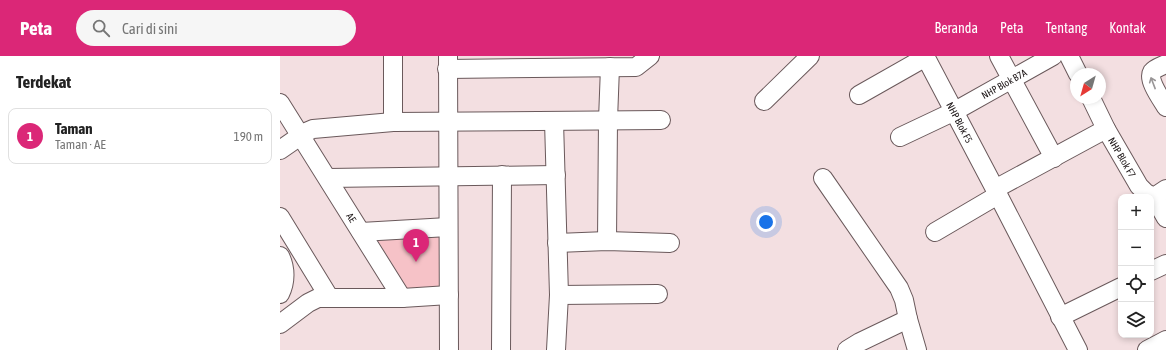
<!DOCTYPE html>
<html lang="id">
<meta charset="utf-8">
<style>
body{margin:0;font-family:"Asap Condensed",sans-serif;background:#f6f6f6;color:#222}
.controls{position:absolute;right:12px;bottom:12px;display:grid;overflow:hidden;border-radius:8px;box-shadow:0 2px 6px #0003}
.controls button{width:36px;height:36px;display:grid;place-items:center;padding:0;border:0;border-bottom:1px solid #e0e0e0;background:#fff;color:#222;font:20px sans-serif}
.compass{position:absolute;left:790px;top:12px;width:36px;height:36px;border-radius:50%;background:#fff;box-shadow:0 2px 6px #0003;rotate:217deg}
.you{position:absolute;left:486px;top:166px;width:14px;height:14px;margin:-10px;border:3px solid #fff;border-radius:50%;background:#1a73e8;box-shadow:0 0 0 6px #1a73e833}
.badge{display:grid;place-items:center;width:26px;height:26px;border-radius:50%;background:#db2777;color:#fff;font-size:13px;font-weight:700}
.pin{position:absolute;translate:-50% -33px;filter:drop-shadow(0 1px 2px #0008)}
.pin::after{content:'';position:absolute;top:21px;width:14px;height:12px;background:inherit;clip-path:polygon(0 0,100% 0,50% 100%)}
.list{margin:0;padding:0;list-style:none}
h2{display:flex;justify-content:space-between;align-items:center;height:52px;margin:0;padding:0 16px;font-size:17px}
h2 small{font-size:13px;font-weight:400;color:#767676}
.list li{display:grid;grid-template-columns:26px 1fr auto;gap:12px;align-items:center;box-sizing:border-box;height:56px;margin:0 8px 8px;padding:0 8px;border:1px solid #e0e0e0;border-radius:8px}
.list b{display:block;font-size:15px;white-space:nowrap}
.list p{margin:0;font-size:13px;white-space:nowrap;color:#767676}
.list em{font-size:13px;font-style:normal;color:#767676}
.icon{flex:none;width:22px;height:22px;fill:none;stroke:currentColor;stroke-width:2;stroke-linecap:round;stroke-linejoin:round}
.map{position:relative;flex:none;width:886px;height:294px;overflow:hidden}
header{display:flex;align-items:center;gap:24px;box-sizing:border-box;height:56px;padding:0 20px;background:#db2777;color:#fff}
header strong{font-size:19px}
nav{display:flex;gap:22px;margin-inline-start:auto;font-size:14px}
.search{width:280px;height:36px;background:#f6f6f6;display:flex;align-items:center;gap:10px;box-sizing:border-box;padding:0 14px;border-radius:22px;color:#767676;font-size:15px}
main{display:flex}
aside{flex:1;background:#fff}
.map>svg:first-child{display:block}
.green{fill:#f6c2c7}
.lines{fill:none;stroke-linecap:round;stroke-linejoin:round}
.minor-casing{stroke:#6a595b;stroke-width:20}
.minor{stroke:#fff;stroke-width:18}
.oneway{stroke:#999697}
.labels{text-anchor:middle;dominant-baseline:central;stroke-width:3.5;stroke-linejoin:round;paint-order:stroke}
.street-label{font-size:10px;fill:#1d1617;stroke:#feeeef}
</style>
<header>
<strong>Peta</strong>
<div class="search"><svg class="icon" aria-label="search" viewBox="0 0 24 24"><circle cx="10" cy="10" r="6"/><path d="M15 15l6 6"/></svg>Cari di sini</div>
<nav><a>Beranda</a><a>Peta</a><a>Tentang</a><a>Kontak</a></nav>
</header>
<main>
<aside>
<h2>Terdekat<small></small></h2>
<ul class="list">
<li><span class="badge">1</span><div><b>Taman</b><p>Taman · AE</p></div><em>190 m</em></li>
</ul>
</aside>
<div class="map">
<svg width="886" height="294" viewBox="0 0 886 294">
<rect width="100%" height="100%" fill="#f3dfe1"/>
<path class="green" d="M160,178l3,57 -36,-3 -32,-52z"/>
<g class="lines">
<g class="minor-casing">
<g id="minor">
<path d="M168,0l1,294"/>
<path id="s1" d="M645,0l70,133 83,161"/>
<path d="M719,0l55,102"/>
<path d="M789,0l9,18"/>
<path d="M886,8c-4,2 -11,4 -14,8 -5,8 10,28 14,35"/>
<path d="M167,13l189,-2 14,-11"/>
<path d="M579,39l67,-38"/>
<path id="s2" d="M811,42l15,31 33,57 7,7 8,4 12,-8"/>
<path d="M484,45l46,-45"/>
<path id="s3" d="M0,47l122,195"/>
<path d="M274,65l5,174 -3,55"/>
<path d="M113,66v-66"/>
<path id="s4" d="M620,81l55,-26 98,-55"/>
<path d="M0,94l26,-18 7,-3 80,-7 268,-2"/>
<path d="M48,122l228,-3"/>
<path d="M543,122l76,110 5,12 4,19 9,31"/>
<path d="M715,133l111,-60"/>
<path d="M874,141l12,21"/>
<path d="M0,161l49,80"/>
<path d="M81,176l87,-5"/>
<path d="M655,176l63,-37"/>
<path d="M327,185l1,-121 2,-53"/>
<path d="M277,187l50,-2 63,2"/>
<path d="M0,200c6,12 6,26 0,38"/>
<path d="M871,215l15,-7"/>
<path d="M279,239l99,-1"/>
<path d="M780,261l61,-30"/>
<path d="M0,268l28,-21 10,-5h84l47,-3"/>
<path d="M221,294l1,-175"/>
<path d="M567,294l13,-8 48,-23"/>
<path d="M867,294l19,-10"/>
</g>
</g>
<use href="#minor" class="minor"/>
</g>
<defs><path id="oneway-shaft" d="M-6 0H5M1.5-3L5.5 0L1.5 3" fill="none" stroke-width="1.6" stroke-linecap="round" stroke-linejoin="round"/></defs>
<use class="oneway" href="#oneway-shaft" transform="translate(873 27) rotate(-111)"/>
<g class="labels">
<g class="street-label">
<text stroke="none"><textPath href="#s4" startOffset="117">NHP Blok B7A</textPath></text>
<text stroke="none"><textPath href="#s1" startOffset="75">NHP Blok F5</textPath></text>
<text stroke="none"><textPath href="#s2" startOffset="67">NHP Blok F7</textPath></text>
<text stroke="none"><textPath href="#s3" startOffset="135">AE</textPath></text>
</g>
</g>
</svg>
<div class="controls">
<button>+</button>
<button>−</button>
<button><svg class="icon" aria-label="locate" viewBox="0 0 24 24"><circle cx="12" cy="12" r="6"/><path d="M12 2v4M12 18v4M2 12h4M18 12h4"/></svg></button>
<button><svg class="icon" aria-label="layers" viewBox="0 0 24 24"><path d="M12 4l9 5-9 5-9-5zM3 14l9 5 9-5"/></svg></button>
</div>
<svg class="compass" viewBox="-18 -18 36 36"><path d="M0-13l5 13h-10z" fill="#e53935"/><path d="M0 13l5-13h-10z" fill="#767676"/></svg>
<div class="you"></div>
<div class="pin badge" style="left:136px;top:206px">1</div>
</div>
</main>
